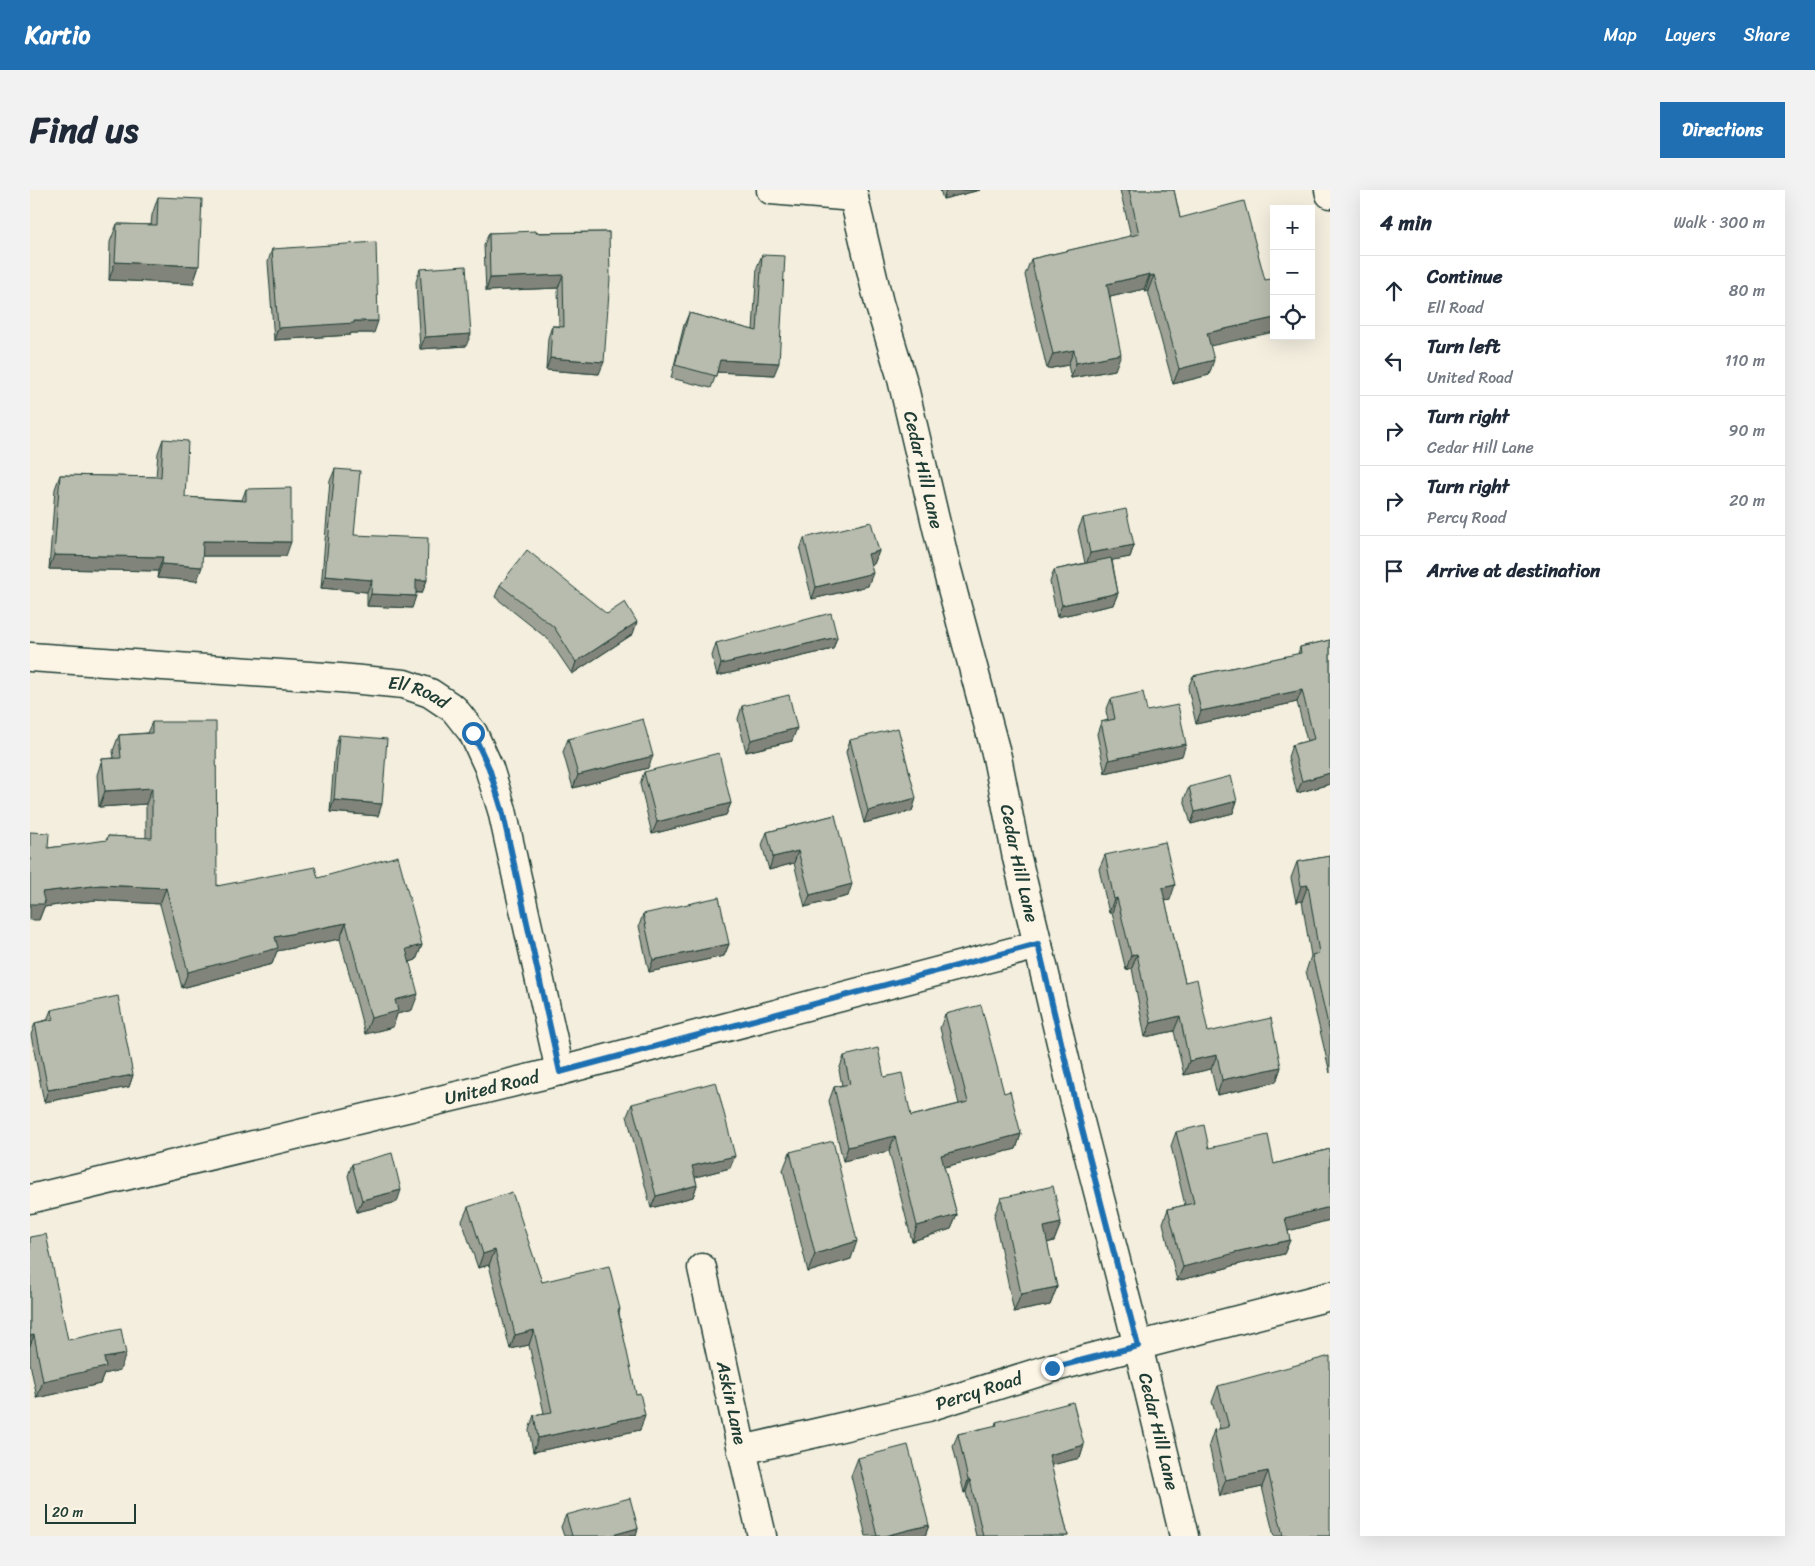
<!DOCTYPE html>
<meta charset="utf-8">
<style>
body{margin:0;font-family:Sriracha,sans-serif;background:#f2f2f3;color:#1f2937}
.controls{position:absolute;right:15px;top:15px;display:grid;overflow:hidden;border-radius:0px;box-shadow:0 5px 20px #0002}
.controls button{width:45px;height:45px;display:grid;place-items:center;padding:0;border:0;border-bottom:1px solid #e0e1e3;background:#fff;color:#1f2937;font:25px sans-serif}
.scale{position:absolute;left:15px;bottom:12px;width:91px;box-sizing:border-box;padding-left:5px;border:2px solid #1f3d34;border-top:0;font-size:14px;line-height:18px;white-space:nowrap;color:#1f3d34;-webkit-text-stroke:4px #fcf5e5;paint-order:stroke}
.stop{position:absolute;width:15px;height:15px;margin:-11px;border:4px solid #1f6fb2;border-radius:50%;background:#fff}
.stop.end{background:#1f6fb2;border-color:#fff;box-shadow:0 1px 5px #0008}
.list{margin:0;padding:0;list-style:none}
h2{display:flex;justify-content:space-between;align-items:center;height:65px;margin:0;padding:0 20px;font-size:21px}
h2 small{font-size:16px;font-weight:400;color:#747a83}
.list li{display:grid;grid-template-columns:32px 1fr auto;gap:15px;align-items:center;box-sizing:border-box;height:70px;padding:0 20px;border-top:1px solid #e0e1e3}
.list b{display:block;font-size:19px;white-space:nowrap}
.list p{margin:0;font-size:16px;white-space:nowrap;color:#747a83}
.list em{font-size:16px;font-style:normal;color:#747a83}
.icon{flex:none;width:28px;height:28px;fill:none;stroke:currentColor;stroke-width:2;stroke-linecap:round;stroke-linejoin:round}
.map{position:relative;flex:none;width:1300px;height:1346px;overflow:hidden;border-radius:0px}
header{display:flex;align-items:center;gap:30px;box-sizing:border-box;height:70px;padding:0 25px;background:#1f6fb2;color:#fff}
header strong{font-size:24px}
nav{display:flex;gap:28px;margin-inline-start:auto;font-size:18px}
.intro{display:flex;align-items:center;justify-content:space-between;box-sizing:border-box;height:120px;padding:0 30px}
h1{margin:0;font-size:35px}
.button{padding:12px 22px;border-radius:0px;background:#1f6fb2;color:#fff;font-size:18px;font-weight:700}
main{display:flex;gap:30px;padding:0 30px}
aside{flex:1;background:#fff;border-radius:0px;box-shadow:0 5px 20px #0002}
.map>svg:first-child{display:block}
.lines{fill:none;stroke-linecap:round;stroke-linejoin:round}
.minor-casing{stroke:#1f3d34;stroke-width:31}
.minor{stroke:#fcf5e5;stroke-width:28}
.wall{fill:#9ea296;stroke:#1f3d34}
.shaded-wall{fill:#81847a;stroke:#1f3d34}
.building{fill:#b8bcae;stroke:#1f3d34}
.route{stroke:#1f6fb2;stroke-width:6}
.labels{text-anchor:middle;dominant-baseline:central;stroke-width:4.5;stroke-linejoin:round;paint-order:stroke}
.street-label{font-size:18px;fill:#1f3d34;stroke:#fcf5e5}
</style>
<header>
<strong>Kartio</strong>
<nav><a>Map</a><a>Layers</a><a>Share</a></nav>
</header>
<div class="intro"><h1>Find us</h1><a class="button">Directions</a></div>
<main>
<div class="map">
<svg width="1300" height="1346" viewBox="0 0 1300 1346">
<rect width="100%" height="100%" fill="#f3eede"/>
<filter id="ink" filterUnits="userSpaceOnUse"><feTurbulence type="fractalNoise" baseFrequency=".02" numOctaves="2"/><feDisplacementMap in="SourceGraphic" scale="10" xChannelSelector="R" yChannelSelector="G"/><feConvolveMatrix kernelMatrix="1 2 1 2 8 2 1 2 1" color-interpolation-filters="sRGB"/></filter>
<g filter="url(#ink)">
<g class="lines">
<g class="minor-casing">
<g id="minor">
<path d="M741,0l83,7"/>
<path id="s1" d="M822,0l27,113 23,76 44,187 51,191 20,101 21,87 38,161 62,240 46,190"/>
<path d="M1299,0l1,4"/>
<path id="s2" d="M0,467l310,21 64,6 26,9 24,16 19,24 16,35 13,42 58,261"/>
<path id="s3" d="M0,1009l530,-128 478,-126"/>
<path id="s4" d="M672,1078l40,182 20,86"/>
<path id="s5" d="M712,1260l186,-43 124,-39 278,-72"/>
</g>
</g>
<use href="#minor" class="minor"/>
</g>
<g class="wall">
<path d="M910,0h40l-37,9z"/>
<path d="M1090,0h54l6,28 30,128 -1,29 -36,9 -25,-93 -3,1 -1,-3 -34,8 5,73 -44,8 -3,-13 -21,4 -22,-94 6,-16 100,-23z"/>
<path d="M128,7l41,69 -6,18 -84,-4 1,-38 7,-18 34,1 1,-10z"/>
<path d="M579,42l-10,142 -53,-4 2,-32 4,-12h7l-1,-38 -72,3 -2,-46 5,-12z"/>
<path d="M242,59l102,84h-23l-1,2 -76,5 -6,-78z"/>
<path d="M732,65l12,120 -57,-3 -6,16 -40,-10 13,-53 5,-12 64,17 4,-63z"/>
<path d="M390,79l46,77 -46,3 -4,-67z"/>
<path d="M133,249l22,58 57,3 4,-11 40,67h-84l-5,25 -40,-3 1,-7 -109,-2 6,-80 5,-14 96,2 2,-24z"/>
<path d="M305,279l19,66 73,45 -5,13h-6l-4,15 -45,-2v-14l-46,-4 9,-107z"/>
<path d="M1053,328l51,27 -4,12 -18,3 6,33 -5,12 -56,12 -7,-35 4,-12 31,-7 -7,-33z"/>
<path d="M774,348l75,13 -5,13h-3l-3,22 -56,13 -12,-49z"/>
<path d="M470,395l107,29 26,20 -61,40 -23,-34 -54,-43z"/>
<path d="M807,447l-4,12 -116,27 -5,-20 4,-13z"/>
<path d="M1300,450v144l-33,9 -9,-36 4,-12 15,-4 -10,-39 -101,22 -8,-36 5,-12 105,-22 2,-7z"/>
<path d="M1081,509l36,12 35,45 -77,17 -8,-39 4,-12 7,-2 -2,-9z"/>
<path d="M712,516l50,35 -46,11 -8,-33z"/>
<path d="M122,532l65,164 101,-8 104,67 -6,15 -7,2 3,48 -15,4 -4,13 -28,7 -25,-95 -63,12 -5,13 -90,24 -22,-84 -65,-4 -51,7 -5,13 9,-72 58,-7 2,-5 38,2v-34l-47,3 -2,-32 5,-16 12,-1 -1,-7 6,-16 28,-2z"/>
<path d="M309,545l39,81 -48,-4 5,-64z"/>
<path d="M538,549l80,29 -75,20 -10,-36z"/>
<path d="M820,550l66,58 -4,13 -48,12 -18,-71z"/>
<path d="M614,582l87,31 -5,12 -74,19 -12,-50z"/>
<path d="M1159,597l48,14 -4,12 -42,11 -7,-25z"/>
<path d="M805,625l13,81 -43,11 -11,-44 -25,7 -7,-25 5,-13z"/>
<path d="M1075,665l65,45 -5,1 20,81 23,50 73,35 -5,15 -59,13 -6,-26 -27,6 -10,-44 -29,6 -13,-69 -6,2 -14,-57h-3l-10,-44z"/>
<path d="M1300,666v217l-24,-102 5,-15 -9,-55 -6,1 -5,-24 6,-16z"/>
<path d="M613,724l86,30 -5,12 -75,16 -10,-46z"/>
<path d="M21,820l82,65 -4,12 -85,15 -13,-67 4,-12 12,-3z"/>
<path d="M915,824l59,79 17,41 -5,15 -72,18 13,48 -6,14 -39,12 -23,-90 -46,10 -14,-60 5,-14 8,-2 -3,-15 5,-14 40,21 27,39 48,-12 -19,-76z"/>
<path d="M602,914l98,64 -35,9 2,8 -4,12 -42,11 -24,-92z"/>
<path d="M1146,942l33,16 65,16 56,-15v71l-42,11 2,9 -6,14 -53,12 -1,1 -53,14 -14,-58 5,-14 17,-4 -14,-59z"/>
<path d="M760,962l61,107 -43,13 -25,-102z"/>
<path d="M322,974l45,38 -40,10 -9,-36z"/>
<path d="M971,1008l60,25 -7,18 -7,2 10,44 -7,18 -36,7 -20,-96z"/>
<path d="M438,1017l74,75 78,27 -1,4 21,117 -107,22 -4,-22 5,-15 10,-2 -15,-68 -19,4 -21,-84 -11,3 -16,-47z"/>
<path d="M0,1047l38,103 52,30 -16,4 -4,10 -63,14 -7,-35z"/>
<path d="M1188,1196l112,150h-56l-12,-49 -42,9 -11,-51 5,-15 6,-1 -8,-27z"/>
<path d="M966,1232l88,23 -4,13 -29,7 17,71h-92l-10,-44 -2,1 -11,-47 5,-12 37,-8z"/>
<path d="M828,1268l71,67 -4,11h-59l-15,-60z"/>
<path d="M536,1325l72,13 -2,8h-72l-3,-9z"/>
</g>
<g class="shaded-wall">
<path d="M916,0h34l-37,9z"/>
<path d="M85,72l84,4 -6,18 -84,-4z"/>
<path d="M1120,84l-6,15 -42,10 5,-15z"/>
<path d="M533,85l-5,13 -72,3 4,-13z"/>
<path d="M1124,85l-6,16 -3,1 5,-16z"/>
<path d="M1244,128v14l-73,16 6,-15z"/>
<path d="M324,131h24l-4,12h-23l-1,2 -76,5 4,-12z"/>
<path d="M441,144l-5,12 -46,3 5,-12z"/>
<path d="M1044,160l-6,15 -21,4 6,-15z"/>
<path d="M1091,164l-6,16 -44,8 5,-15z"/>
<path d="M520,168l54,4 -5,12 -53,-4z"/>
<path d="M690,170l59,3 -5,12 -59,-3z"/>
<path d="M1184,170l-5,15 -36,9 6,-15z"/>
<path d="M173,351l88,1 -5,14h-88z"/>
<path d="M1104,355l-4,12 -44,8 4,-12z"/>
<path d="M849,361l-5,13 -10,2 4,-12z"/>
<path d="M24,365l109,2 -5,14 -109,-2z"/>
<path d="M132,374l40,3 -5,14 -40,-3z"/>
<path d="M843,383l-5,13 -56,13 4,-12z"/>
<path d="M295,386l47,4 -5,12 -46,-4z"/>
<path d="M386,390h11l-5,13 -10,-1z"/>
<path d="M1088,403l-5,12 -56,12 5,-12z"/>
<path d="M341,404l45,2 -4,12 -45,-2z"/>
<path d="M607,432l-4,12 -61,40 4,-12z"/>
<path d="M807,447l-4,12 -116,27 4,-12z"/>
<path d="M1272,500l-5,12 -101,22 5,-13z"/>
<path d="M767,538l-5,13 -46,11 5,-12z"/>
<path d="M1156,554l-4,12 -77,17 4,-13z"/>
<path d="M623,566l-5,12 -75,20 5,-13z"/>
<path d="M1300,583v11l-33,9 5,-12z"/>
<path d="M122,598l-6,16 -47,3 6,-16z"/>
<path d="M886,608l-4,13 -48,12 4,-12z"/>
<path d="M304,610l48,4 -4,12 -48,-4z"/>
<path d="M1207,611l-4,12 -42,11 4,-12z"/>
<path d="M701,613l-5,12 -74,19 5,-12z"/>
<path d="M768,661l-4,12 -25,7 4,-13z"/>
<path d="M822,694l-4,12 -43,11 5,-12z"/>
<path d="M71,695l65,3 -6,16 -65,-4 -51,7 -5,13h-9v-16l12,-12z"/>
<path d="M1145,695l-5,15 -14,3 6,-15z"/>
<path d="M1278,695l-6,16 -6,1 5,-16z"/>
<path d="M1087,708l-5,15h-3l5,-14z"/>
<path d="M316,733l-6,16 -63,12 -5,13 -90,24 6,-16 87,-35z"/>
<path d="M699,754l-5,12 -75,16 4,-12z"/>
<path d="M392,755l-6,15 -16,5 6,-16z"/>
<path d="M1107,764l-5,14 -6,2 5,-15z"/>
<path d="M388,804l-6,16 -15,4 -4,13 -28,7 6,-16 24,-18z"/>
<path d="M1150,826l-6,15 -29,6 6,-14z"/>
<path d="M1187,865l-6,14 -27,6 5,-14z"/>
<path d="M1251,877l-5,15 -59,13 5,-15z"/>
<path d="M103,885l-4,12 -85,15 4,-12z"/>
<path d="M991,944l-5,15 -80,20 5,-14z"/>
<path d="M865,946l-6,15 -46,10 5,-14z"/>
<path d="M705,966l-5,12 -42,11 4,-13z"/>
<path d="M667,995l-4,12 -42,11 5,-12z"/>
<path d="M371,1000l-4,12 -40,10 5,-12z"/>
<path d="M1300,1017v13l-50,13 5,-15z"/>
<path d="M927,1025l-6,14 -39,12 5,-15z"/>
<path d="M1031,1033l-7,18 -16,4 6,-18z"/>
<path d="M1260,1050l-6,14 -53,12 -1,1 -53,14 6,-14 52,-15z"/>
<path d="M827,1051l-6,18 -43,13 7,-18z"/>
<path d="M465,1060l-6,15 -11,3 5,-14z"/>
<path d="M1027,1097l-7,18 -36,7 7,-18z"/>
<path d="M504,1140l-5,15 -19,4 5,-14z"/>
<path d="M4,1145l-4,11v-10z"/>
<path d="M96,1164l-6,16 -16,4 -4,10 -63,14 6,-17 61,-23z"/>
<path d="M615,1225l-5,15 -107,22 5,-14z"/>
<path d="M1054,1255l-4,13 -36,9 5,-12z"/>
<path d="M1238,1281l-6,16 -42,9 5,-16z"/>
<path d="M938,1290h2l-4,12 -2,1z"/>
<path d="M899,1335l-4,11h-41z"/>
<path d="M608,1338l-2,8h-27z"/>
</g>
<g class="building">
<path d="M1099,0h45l6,28 64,-17 21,79 9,-2v40l-67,15 7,27 -35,9 -25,-94 -4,1v-2l-43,10 14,70 -45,9 -2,-13 -21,4 -22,-95 108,-25z"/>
<path d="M128,7l44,2 -3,67 -84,-4 2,-38 40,1z"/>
<path d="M506,41v2l73,-1 1,46 -6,84 -54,-4 2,-32 12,1 -1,-52 -73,3 -1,-45z"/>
<path d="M346,52l2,79h-24v2l-76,5 -6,-79z"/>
<path d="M732,65l23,1 -6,107 -59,-3 -4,16 -41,-11 14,-52 68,18z"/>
<path d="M436,76l5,68 -46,3 -5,-68z"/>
<path d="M133,249l25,2 -3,56 61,4v-12l45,-1v54l-88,-1 -1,26 -40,-3 1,-7 -109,-2 6,-80 101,2z"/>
<path d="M305,279l25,2 -6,64 74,3 -1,42h-11v16l-45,-2 1,-14 -47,-4z"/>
<path d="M1096,319l8,36 -44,8 -7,-35z"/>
<path d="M841,332l8,29 -11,3 5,19 -57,14 -12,-49z"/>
<path d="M497,360l80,64 18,-12 12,20 -61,40 -22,-35 -54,-42z"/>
<path d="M1081,368l7,35 -56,12 -8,-35z"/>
<path d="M801,423l6,24 -116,27 -5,-21z"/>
<path d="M1300,450v133l-28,8 -10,-36 22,-6 -12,-49 -101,21 -8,-35 108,-23 -1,-6z"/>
<path d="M1113,502l4,19 31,-6 8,39 -77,16 -8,-38 14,-3 -4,-20z"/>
<path d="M759,505l8,33 -46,12 -9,-34z"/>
<path d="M613,529l10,37 -75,19 -10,-36z"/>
<path d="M122,532h64l1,164 98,-19 3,11 80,-22 24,89 -16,4 12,45 -23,6 3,11 -27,7 -25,-95 -71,14 3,11 -90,24 -22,-84 -65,-3 -59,7 3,12h-15v-72l19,1 -1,15 59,-8 1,-4 44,2v-50l-47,3 -3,-32 19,-1 -2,-23 33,-2z"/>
<path d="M868,538l18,70 -48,13 -18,-71z"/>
<path d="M309,545l48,4 -5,65 -48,-4z"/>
<path d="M689,563l12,50 -74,19 -13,-50z"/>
<path d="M1201,586l6,25 -42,11 -6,-25z"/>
<path d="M805,625l17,69 -42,11 -12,-44 -25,6 -6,-25z"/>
<path d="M1135,652l10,43 -13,3 23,94 12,-3 11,53 63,-14 10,49 -59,13 -5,-25 -28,6 -9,-45 -29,7 -14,-69 -6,1 -14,-57 -3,1 -9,-44z"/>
<path d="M1300,666v177l-18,-78 7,-2 -11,-68 -7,1 -4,-24z"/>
<path d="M689,707l10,47 -76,16 -10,-46z"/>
<path d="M88,806l15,79 -85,15 -13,-67 19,-4 -3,-9z"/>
<path d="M951,815l23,88 6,-2 11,43 -80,21 16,60 -40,11 -22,-90 -47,11 -14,-60 16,-3 -6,-28 34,-8 6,29 18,-4 9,43 57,-14 -23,-88z"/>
<path d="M686,892l19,74 -43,10 5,19 -41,11 -24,-92z"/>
<path d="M1174,935l5,23 59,-13 6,29 56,-15v58l-45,11 5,22 -55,12v1l-52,14 -15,-58 26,-6 -18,-71z"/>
<path d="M803,951l24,100 -42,13 -25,-102z"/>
<path d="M362,963l9,37 -39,10 -10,-36z"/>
<path d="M1023,996l8,37 -17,4 13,60 -36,7 -20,-96z"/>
<path d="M482,1002l30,90 67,-16 11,43 -2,1 18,84 4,-1 5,22 -107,23 -4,-23 18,-3 -18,-82 -19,5 -20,-85 -12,4 -15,-47z"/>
<path d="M16,1044l22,106 53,-11 5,25 -22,4 2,9 -63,14 -9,-46 -4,1v-99z"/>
<path d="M1300,1166v180h-47l-15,-65 -43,9 -11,-50 15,-3 -11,-41z"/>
<path d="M1043,1212l11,43 -35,10 19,81h-85l-13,-56h-2l-10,-46 39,-9 -1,-3z"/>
<path d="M878,1255l21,80 -45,11h-7l-19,-78z"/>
<path d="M600,1308l8,30 -29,8h-37l-6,-21z"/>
</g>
</g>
<g class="lines" filter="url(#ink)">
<path class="route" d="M443,543l16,35 13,42 58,262 478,-128 38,162 62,240 -86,22"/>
</g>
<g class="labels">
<g class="street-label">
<text stroke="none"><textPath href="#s1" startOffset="289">Cedar Hill Lane</textPath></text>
<text stroke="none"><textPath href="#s2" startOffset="391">Ell Road</textPath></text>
<text stroke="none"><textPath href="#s1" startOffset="694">Cedar Hill Lane</textPath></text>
<text stroke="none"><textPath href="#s3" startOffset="475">United Road</textPath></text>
<text stroke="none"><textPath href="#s5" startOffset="244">Percy Road</textPath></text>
<text stroke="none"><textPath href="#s4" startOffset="138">Askin Lane</textPath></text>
<text stroke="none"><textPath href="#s1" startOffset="1279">Cedar Hill Lane</textPath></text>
</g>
</g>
</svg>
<div class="controls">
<button>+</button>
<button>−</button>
<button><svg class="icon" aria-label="locate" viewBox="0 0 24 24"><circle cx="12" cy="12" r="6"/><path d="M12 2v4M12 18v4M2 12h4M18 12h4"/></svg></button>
</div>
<div class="scale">20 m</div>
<div class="stop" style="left:443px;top:543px"></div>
<div class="stop end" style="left:1022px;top:1178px"></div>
</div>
<aside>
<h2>4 min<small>Walk · 300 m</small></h2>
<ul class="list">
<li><svg class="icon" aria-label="ahead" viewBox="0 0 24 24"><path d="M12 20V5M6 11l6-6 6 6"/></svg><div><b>Continue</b><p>Ell Road</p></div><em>80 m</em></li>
<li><svg class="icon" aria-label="left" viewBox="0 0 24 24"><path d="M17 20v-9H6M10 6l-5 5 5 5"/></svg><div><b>Turn left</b><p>United Road</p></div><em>110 m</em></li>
<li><svg class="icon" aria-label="right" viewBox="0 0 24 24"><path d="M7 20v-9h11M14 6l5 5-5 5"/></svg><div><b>Turn right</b><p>Cedar Hill Lane</p></div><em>90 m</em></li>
<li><svg class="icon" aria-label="right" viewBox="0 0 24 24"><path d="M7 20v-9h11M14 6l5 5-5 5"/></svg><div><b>Turn right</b><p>Percy Road</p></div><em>20 m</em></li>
<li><svg class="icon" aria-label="arrive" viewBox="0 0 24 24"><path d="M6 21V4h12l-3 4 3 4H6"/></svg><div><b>Arrive at destination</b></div></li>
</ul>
</aside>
</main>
